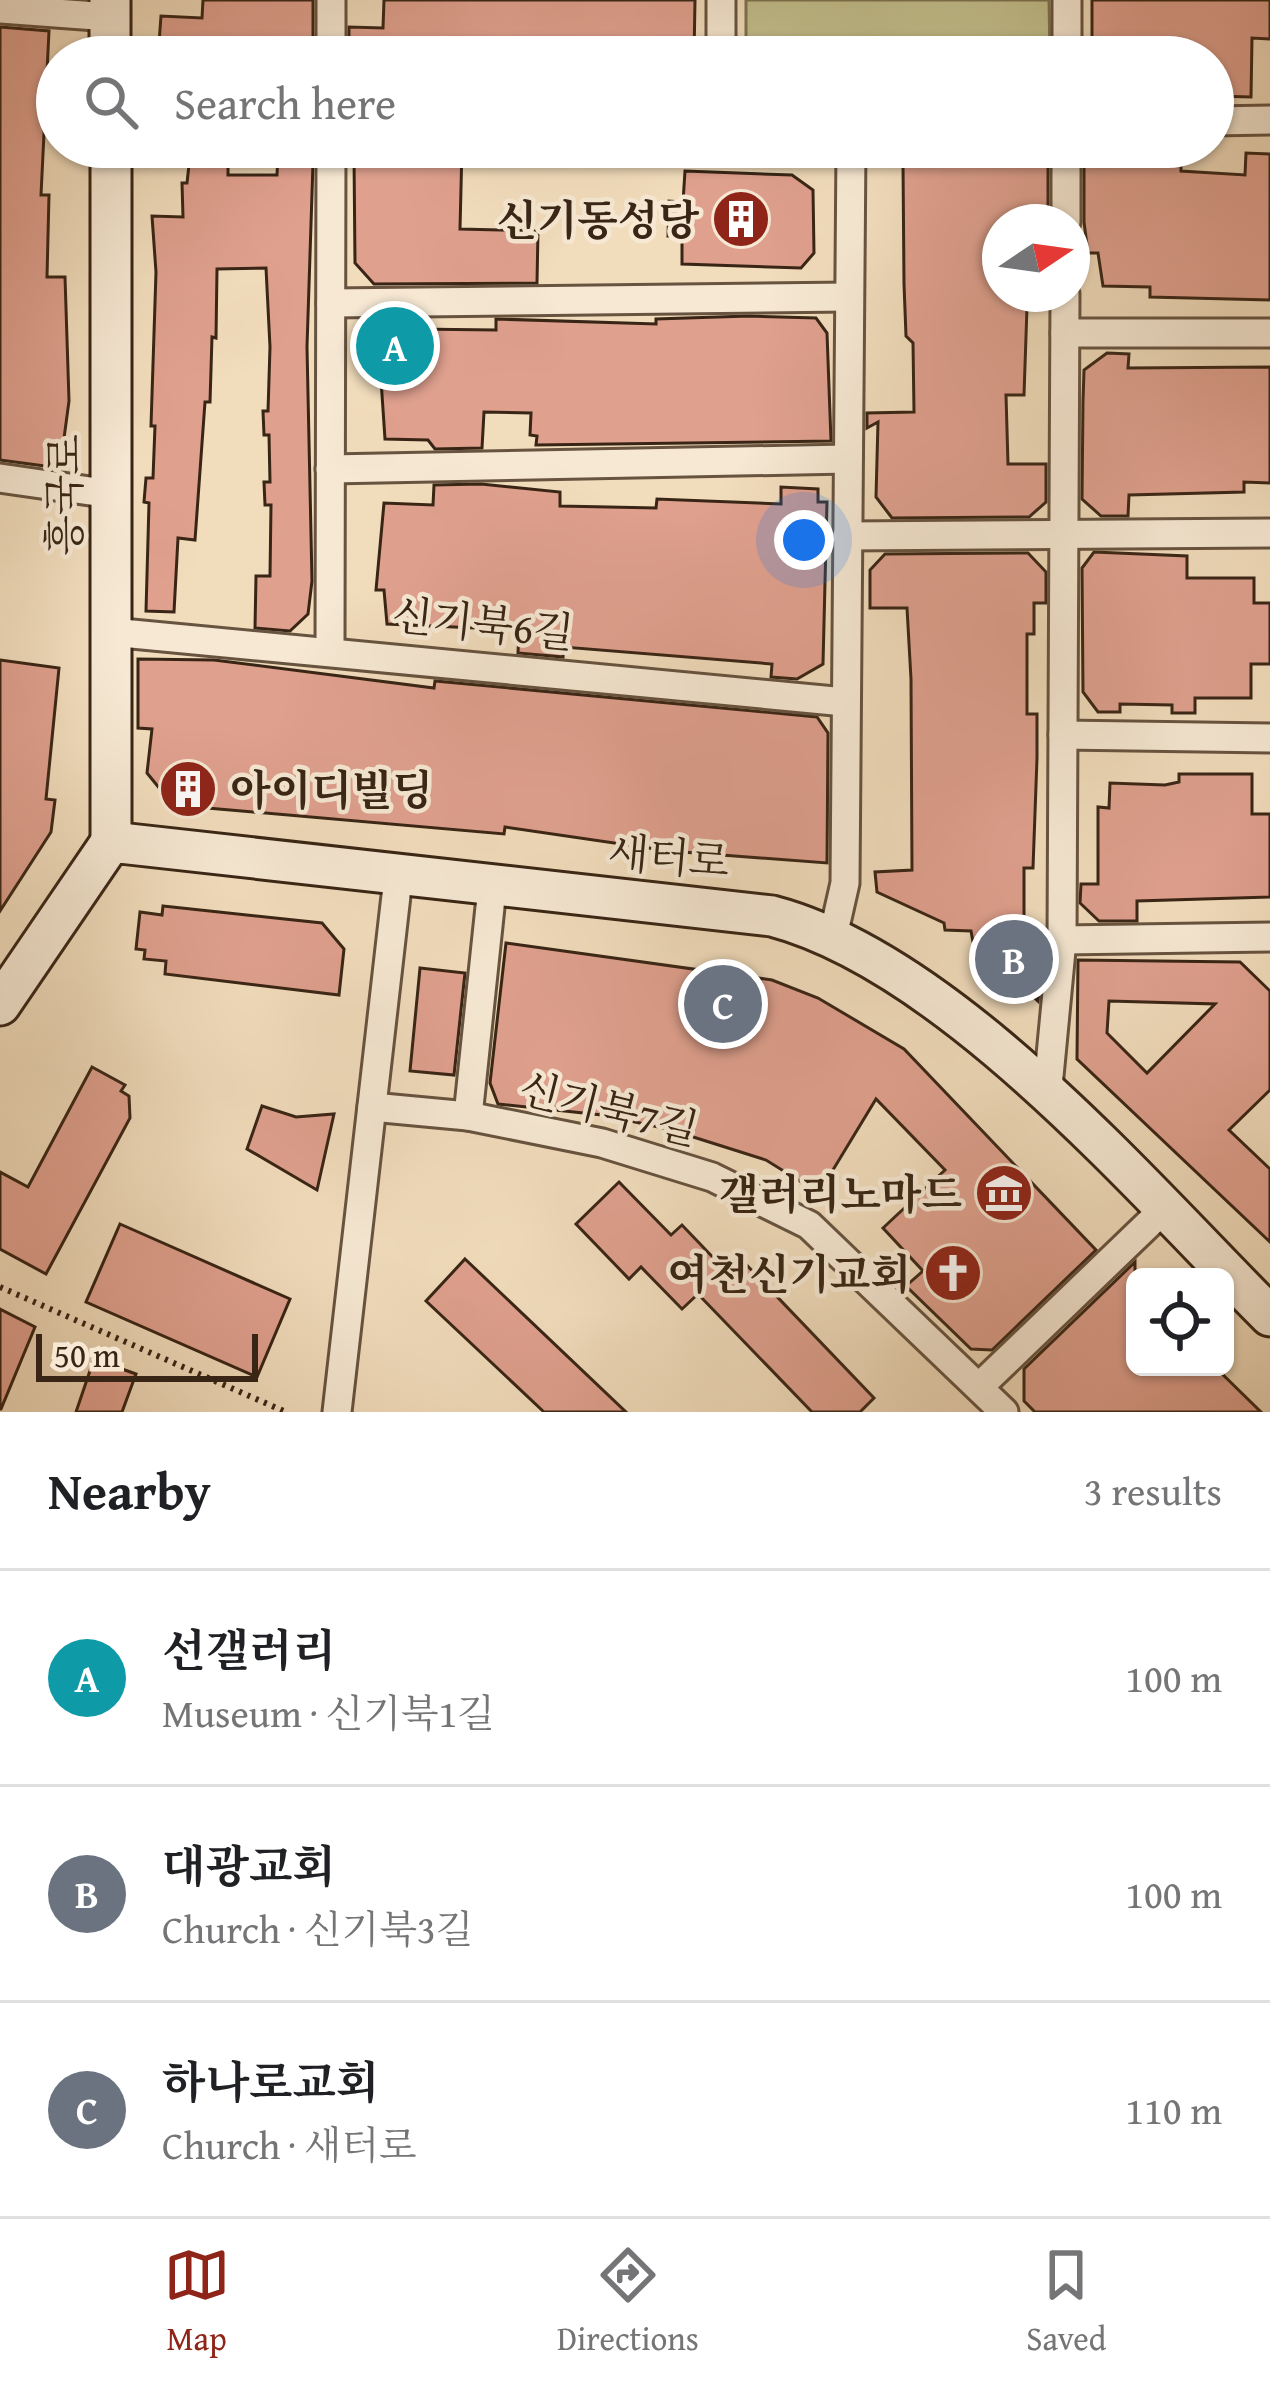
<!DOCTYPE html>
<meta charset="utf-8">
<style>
body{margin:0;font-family:"Gentium Book Plus","Noto Serif KR",serif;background:#f6f6f6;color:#202124}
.controls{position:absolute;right:36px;bottom:36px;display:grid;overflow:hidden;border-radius:18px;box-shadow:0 3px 9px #0004}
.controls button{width:108px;height:108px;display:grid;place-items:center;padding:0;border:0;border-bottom:3px solid #e0e0e0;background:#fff;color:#202124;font:60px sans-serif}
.compass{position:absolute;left:982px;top:204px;width:108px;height:108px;border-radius:50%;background:#fff;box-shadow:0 3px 9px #0004;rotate:77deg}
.scale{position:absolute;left:36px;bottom:30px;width:222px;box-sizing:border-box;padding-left:12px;border:6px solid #392515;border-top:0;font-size:33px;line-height:42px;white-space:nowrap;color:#392515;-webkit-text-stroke:9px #f6e8d3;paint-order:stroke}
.you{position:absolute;left:804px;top:540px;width:42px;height:42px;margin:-30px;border:9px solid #fff;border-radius:50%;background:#1a73e8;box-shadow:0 0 0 18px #1a73e833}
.badge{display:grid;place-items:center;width:78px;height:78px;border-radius:50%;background:#8f2418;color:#fff;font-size:39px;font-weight:700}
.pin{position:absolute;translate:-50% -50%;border:6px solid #fff;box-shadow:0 3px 12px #0006}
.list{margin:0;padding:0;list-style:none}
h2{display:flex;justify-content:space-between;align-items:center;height:156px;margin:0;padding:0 48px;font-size:51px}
h2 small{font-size:39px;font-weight:400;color:#757577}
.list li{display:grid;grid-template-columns:78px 1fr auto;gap:36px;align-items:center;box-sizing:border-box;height:216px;padding:0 48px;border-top:3px solid #e0e0e0}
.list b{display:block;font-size:45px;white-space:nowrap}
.list p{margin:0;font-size:39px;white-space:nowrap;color:#757577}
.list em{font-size:39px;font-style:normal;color:#757577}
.icon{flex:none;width:66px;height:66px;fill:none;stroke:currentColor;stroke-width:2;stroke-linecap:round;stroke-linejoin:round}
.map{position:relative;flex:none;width:1270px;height:1412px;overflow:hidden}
.search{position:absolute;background:#fff;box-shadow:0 3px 9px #0004;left:36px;right:36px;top:36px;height:132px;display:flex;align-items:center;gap:30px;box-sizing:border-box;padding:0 42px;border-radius:66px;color:#757577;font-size:45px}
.sheet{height:804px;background:#fff}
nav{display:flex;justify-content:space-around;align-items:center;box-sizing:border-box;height:168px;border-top:3px solid #e0e0e0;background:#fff;font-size:33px;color:#757577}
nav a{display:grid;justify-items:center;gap:6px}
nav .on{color:#8f2418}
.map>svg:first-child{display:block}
.green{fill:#c1be8c;stroke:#7d7250;stroke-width:3}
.building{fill:#dfa08e;stroke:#392515;stroke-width:3;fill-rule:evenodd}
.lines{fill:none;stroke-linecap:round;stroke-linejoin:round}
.street-casing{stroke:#67533f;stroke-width:33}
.secondary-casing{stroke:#392515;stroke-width:45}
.path{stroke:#392515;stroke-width:6;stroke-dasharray:3 6;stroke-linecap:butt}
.street{stroke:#f6e8d3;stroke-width:27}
.secondary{stroke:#f6e8d3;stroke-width:39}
.labels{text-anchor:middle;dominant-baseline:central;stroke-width:9;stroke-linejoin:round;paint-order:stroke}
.poi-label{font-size:42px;font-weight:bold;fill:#392515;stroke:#f6e8d3;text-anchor:end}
.street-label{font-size:42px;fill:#392515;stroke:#f6e8d3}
</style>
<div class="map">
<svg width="1270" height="1412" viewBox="0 0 1270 1412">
<rect width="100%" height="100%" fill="#f1dcbc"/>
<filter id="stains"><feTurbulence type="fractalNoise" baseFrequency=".00167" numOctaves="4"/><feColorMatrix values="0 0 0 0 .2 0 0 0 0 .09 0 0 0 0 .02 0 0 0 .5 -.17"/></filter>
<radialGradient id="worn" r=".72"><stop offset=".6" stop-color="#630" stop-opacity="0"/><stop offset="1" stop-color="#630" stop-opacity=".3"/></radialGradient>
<path class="green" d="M746,0h303l1,57h-304z"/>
<g class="building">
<path d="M203,0h110v57h-155l3,-41 41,2z"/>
<path d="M384,0h311l-1,57h-345v-30l34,1z"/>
<path d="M1092,0h178v39l-18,-1 -1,59 -38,-1v-39h-111v-17h-10z"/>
<path d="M0,27l49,4 -8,164h8l-2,82h18l4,124 -9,67 -60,-8z"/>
<path d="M191,147h37v28h49l1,-21h6v-6h18l11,15 -6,184 5,234 -4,33 -18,17 -35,-3 1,-52h14l1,-71h-6l-1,-23h6l-1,-47h-5l-1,-24h5l2,-64 -4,-79 -49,1 -1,69 -4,-1 -2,65h-5l-10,138 -17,-2 -4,74 -28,-1 3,-108 -5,-1 2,-24h7l2,-52h-4l5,-154 -4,-56 31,1 -1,-34h5z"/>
<path d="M388,147h74l-2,82 78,2 -1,52 -163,1 -19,-21 -1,-107 34,1z"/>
<path d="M910,147h122l16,14v61h-48v72h24l3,13 -3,88h-18l2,69h38v38l-17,15 -137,1 -16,-21 2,-75 -11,6v-15l47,-1 -1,-69 -7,-7 -2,-52 -1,-121z"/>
<path d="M1099,147l82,5v19l64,4 1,-22 24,1v146l-120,-3v-10l-47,-1 -5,-33h-10l-4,-31v-59z"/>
<path d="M685,171l107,4 21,15 1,63 -13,15 -119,-4v-28h-14l1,-35 14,1z"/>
<path d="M749,316l67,2 11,15 4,108 -295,4 1,-9 -7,-1 1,-22 -47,-1 -2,36 -47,1 -7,-9 -43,-1 -8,-119h36v9l83,1v-11l160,5v-5z"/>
<path d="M1107,353l22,1 -1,14 142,-1v116l-26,-1v10l-115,3 -1,21h-27l-19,-17 1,-98 1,-31z"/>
<path d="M481,484l79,8v14l96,2 1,-9 124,5v-17l37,2v13h9l-4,162 -26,15 -26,-2 1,-13 -208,-17 -1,10 -45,-4 1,-23 -132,-6 -3,-34h-8l8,-87 49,2 1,-20z"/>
<path d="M1094,552l93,4v22h67v25h16v61h-19v34h-56v15h-23v-8l-52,-1v8h-22l-15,-20 -1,-124z"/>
<path d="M1028,553l18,19v31h-12v31h-7v80h10v44l-4,110h-9v88l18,1 -4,44 -65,-59 -2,-11 -26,-1 -1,-7 -67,-31 -2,-20 37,-2 -1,-191 -4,-71h-37v-38l15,-16z"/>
<path d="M138,659l76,1 220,28 1,-7 382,36 11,16 -1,130 -158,-12 -164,-24 -1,7 -331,-29 -26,-32 5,-44 -14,-1z"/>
<path d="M0,660l59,8 -13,131 9,1 -4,32 -51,79z"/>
<path d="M1179,774h73v40h18v83l-133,4v20h-38l-19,-18 1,-19h17v-77l11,1 1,-25 55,2 14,-3z"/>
<path d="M163,906l159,17 22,26 -5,46 -174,-21 1,-13 -22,-2 1,-9 -9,-1 4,-37 22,3z"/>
<path d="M506,943l266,37 46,18 86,51 192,201 -104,100 -21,-1 -65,-63 17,-15 -40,-43 62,-58 -69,-71 -57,94 -53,-33 -98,-31 -66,-14 -104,-11 -8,-21z"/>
<path d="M1078,960l162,2 30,29v99l-41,40 41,39v73l-193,-183zM1109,1001l106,3 -68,69 -40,-40z"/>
<path d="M420,968l45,5 -11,102 -44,-4z"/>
<path d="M92,1067l33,18 -4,6 8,5 1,22 -84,156 -46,-25v-77l28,15z"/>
<path d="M262,1106l34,11 38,-3 -17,76 -70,-41z"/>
<path d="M619,1182l52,53 11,-10 43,45 14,-13 135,141 -14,14h-48l-114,-118 -16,15 -41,-42 -12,12 -53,-55z"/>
<path d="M120,1224l170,75 -33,78 -171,-75z"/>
<path d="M465,1259l161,153h-82l-118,-111z"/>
<path d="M1135,1262v105h80l46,45h-226l-11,-11v-32z"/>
<path d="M0,1309l35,18 -34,82h-1z"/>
<path d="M94,1359l42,15 -14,38h-46z"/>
</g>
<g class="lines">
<g class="street-casing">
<g id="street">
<path d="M0,9l110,8"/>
<path d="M331,57v-57"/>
<path d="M721,57v-57"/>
<path d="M1067,57v-57"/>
<path d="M1213,121l57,-1"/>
<path d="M1066,222v-75"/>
<path d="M331,303l518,-6"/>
<path d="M1065,333h205"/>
<path d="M330,469l518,-10"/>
<path d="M0,478l111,16"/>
<path d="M847,536l423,-3"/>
<path d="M111,632l734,70"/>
<path d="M330,650l1,-503"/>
<path d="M1063,735l207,3"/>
<path d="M833,936l12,-53 6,-736"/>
<path d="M1062,940l208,-3"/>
<path d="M1047,1097l15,-157 3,-646"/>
<path d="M372,1107l96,9 134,27 110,34 97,48 195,187"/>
<path d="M468,1116l24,-228"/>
<path d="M979,1387l184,-177"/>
<path d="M337,1412l61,-534"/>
</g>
</g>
<g class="secondary-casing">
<g id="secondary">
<path d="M110,0v57"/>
<path d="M111,147v695"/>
<path d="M0,1005l111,-163 661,74c178,47 368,270 498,400"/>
</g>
</g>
<path class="path" d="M0,1287l286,125"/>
<use href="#street" class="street"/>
<use href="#secondary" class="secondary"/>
</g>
<defs>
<g id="building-disc" transform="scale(3)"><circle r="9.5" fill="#8f2418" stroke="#f6e8d3"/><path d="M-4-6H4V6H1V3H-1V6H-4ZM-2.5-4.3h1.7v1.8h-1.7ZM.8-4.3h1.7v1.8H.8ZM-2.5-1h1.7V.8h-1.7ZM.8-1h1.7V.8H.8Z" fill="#fff"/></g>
<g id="museum-disc" transform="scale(3)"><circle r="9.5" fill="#8f2418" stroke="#f6e8d3"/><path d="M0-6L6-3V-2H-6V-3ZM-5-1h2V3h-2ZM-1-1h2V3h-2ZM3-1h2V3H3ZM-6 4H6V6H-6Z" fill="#fff"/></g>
<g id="church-disc" transform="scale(3)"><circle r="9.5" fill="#8f2418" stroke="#f6e8d3"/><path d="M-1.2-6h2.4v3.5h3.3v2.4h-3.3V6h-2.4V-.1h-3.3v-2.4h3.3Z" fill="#fff"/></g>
</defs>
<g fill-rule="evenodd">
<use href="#building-disc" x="741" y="219"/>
<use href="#building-disc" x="188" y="789"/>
<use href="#museum-disc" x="1004" y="1193"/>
<use href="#church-disc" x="953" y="1273"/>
</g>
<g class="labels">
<g class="poi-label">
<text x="699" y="219">신기동성당</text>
<text x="230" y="789" text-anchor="start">아이디빌딩</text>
<text x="962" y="1193">갤러리노마드</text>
<text x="911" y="1273">여천신기교회</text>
</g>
<g class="street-label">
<text transform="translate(63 495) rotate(-90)">흥국로</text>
<text transform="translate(483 623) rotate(6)">신기북6길</text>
<text transform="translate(669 856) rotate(5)">새터로</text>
<text transform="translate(609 1108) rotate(14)">신기북7길</text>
</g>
</g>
<rect width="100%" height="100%" filter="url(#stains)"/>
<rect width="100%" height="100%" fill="url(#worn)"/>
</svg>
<div class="controls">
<button><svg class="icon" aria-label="locate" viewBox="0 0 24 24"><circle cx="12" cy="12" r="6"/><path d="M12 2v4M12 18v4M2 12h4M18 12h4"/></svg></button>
</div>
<svg class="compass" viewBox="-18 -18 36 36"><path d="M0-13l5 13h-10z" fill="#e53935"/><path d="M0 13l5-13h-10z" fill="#757577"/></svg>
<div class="scale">50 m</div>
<div class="you"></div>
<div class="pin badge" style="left:395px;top:346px;background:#0f9aa8">A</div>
<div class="pin badge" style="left:1014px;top:959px;background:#6b7280">B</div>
<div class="pin badge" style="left:723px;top:1004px;background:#6b7280">C</div>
<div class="search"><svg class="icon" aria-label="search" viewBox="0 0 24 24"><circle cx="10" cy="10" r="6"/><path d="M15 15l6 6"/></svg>Search here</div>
</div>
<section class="sheet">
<h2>Nearby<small>3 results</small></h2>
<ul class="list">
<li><span class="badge" style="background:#0f9aa8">A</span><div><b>선갤러리</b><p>Museum · 신기북1길</p></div><em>100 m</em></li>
<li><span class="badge" style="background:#6b7280">B</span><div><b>대광교회</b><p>Church · 신기북3길</p></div><em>100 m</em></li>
<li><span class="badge" style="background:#6b7280">C</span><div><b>하나로교회</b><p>Church · 새터로</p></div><em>110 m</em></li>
</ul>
</section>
<nav>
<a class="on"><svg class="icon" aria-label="map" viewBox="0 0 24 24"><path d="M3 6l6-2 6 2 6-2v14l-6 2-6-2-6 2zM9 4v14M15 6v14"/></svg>Map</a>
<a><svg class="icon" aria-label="directions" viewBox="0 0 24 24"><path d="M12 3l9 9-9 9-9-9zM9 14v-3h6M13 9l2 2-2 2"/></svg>Directions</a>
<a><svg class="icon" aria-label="saved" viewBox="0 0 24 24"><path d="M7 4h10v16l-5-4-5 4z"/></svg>Saved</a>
</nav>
